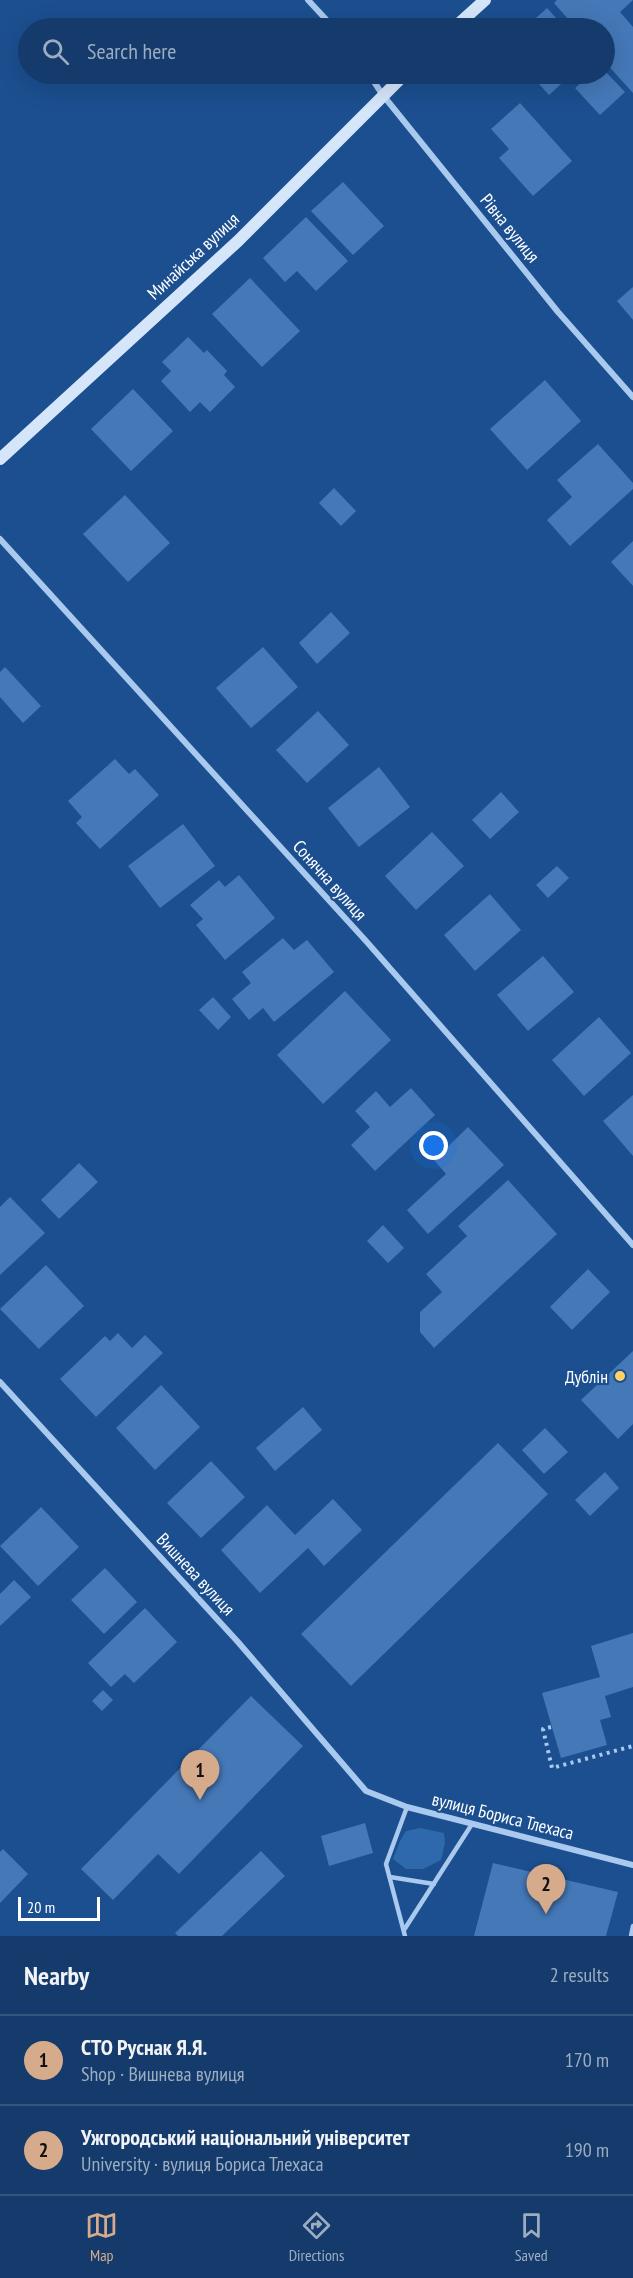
<!DOCTYPE html>
<meta charset="utf-8">
<style>
body{margin:0;font-family:"PT Sans Narrow",sans-serif;background:#214673;color:#f1f3f6}
.scale{position:absolute;left:18px;bottom:15px;width:82px;box-sizing:border-box;padding-left:6px;border:3px solid #fff;border-top:0;font-size:16px;line-height:21px;white-space:nowrap;color:#fff;-webkit-text-stroke:4px #1b4f8f;paint-order:stroke}
.you{position:absolute;left:434px;top:1146px;width:21px;height:21px;margin:-15px;border:4px solid #fff;border-radius:50%;background:#1a73e8;box-shadow:0 0 0 9px #1a73e833}
.badge{display:grid;place-items:center;width:39px;height:39px;border-radius:50%;background:#d6ab8b;color:#111;font-size:20px;font-weight:700}
.pin{position:absolute;translate:-50% -50px;filter:drop-shadow(0 2px 3px #0008)}
.pin::after{content:'';position:absolute;top:32px;width:21px;height:18px;background:inherit;clip-path:polygon(0 0,100% 0,50% 100%)}
.list{margin:0;padding:0;list-style:none}
h2{display:flex;justify-content:space-between;align-items:center;height:78px;margin:0;padding:0 24px;font-size:26px}
h2 small{font-size:20px;font-weight:400;color:#9dadc1}
.list li{display:grid;grid-template-columns:39px 1fr auto;gap:18px;align-items:center;box-sizing:border-box;height:90px;padding:0 24px;border-top:2px solid #33557e}
.list b{display:block;font-size:22px;white-space:nowrap}
.list p{margin:0;font-size:20px;white-space:nowrap;color:#9dadc1}
.list em{font-size:20px;font-style:normal;color:#9dadc1}
.icon{flex:none;width:33px;height:33px;fill:none;stroke:currentColor;stroke-width:2;stroke-linecap:round;stroke-linejoin:round}
.map{position:relative;flex:none;width:633px;height:1936px;overflow:hidden}
.search{position:absolute;background:#143b6b;box-shadow:0 6px 24px #0002;left:18px;right:18px;top:18px;height:66px;display:flex;align-items:center;gap:15px;box-sizing:border-box;padding:0 21px;border-radius:33px;color:#9dadc1;font-size:22px}
.sheet{height:258px;background:#143b6b}
nav{display:flex;justify-content:space-around;align-items:center;box-sizing:border-box;height:84px;border-top:2px solid #33557e;background:#143b6b;font-size:16px;color:#9dadc1}
nav a{display:grid;justify-items:center;gap:3px}
nav .on{color:#d6ab8b}
.map>svg:first-child{display:block}
.green{fill:#2e69ad}
.building{fill:#4478b7}
.lines{fill:none;stroke-linecap:round;stroke-linejoin:round}
.path{stroke:#a9c9ee;stroke-width:4;stroke-dasharray:3 4.5;stroke-linecap:butt}
.lane{stroke:#a9c9ee;stroke-width:4.5}
.street{stroke:#a9c9ee;stroke-width:6}
.secondary{stroke:#d6e6fa;stroke-width:12}
.poi-dot{fill:#ffd166;stroke:#1b4f8f;stroke-width:2}
.labels{text-anchor:middle;dominant-baseline:central;stroke-width:4.5;stroke-linejoin:round;paint-order:stroke}
.street-label{font-size:18px;fill:#fff;stroke:#1b4f8f}
.poi-label{font-size:18px;fill:#fff;stroke:#1b4f8f;text-anchor:end}
</style>
<div class="map">
<svg width="633" height="1936" viewBox="0 0 633 1936">
<rect width="100%" height="100%" fill="#1b4f8f"/>
<path class="green" d="M420,1828l24,5 1,10 -4,17 -18,9h-17l-13,-10 7,-18 6,-10z"/>
<g class="building">
<path d="M557,0h76l-13,12 13,15v66l-29,-32v-33h-28l-22,-25z"/>
<path d="M547,8l18,20h-40z"/>
<path d="M604,70l21,22 -25,23 -25,-27 16,-14h13z"/>
<path d="M530,74h42l-23,21z"/>
<path d="M520,103l52,58 -39,35 -34,-38 10,-9 -18,-20z"/>
<path d="M343,182l41,44 -31,29 -42,-44z"/>
<path d="M306,217l42,44 -32,30 -19,-20 -12,11 -22,-24z"/>
<path d="M250,278l50,53 -38,36 -50,-53z"/>
<path d="M633,287v33l-16,-19z"/>
<path d="M188,337l16,16 3,-3 20,21 -3,4 11,12 -25,25 -10,-10 -10,10 -29,-31 10,-10 -9,-9z"/>
<path d="M545,380l36,41 -54,49 -37,-41z"/>
<path d="M133,389l40,42 -42,40 -40,-42z"/>
<path d="M598,444l35,39v6l-63,57 -23,-26 25,-23 -15,-17z"/>
<path d="M334,488l22,23 -15,15 -22,-23z"/>
<path d="M125,495l45,48 -42,39 -45,-48z"/>
<path d="M633,541v45l-22,-24z"/>
<path d="M331,612l19,21 -33,31 -18,-21z"/>
<path d="M263,647l35,40 -47,41 -35,-40z"/>
<path d="M5,667l36,39 -18,17 -23,-26v-25z"/>
<path d="M318,711l31,34 -42,38 -31,-33z"/>
<path d="M115,759l14,15 6,-5 24,26 -59,54 -24,-26 6,-6 -14,-16z"/>
<path d="M379,767l31,40 -51,40 -31,-39z"/>
<path d="M501,792l18,20 -29,27 -18,-19z"/>
<path d="M183,824l32,42 -55,42 -32,-42z"/>
<path d="M432,832l32,34 -48,44 -31,-34z"/>
<path d="M557,866l12,12 -21,20 -12,-13z"/>
<path d="M239,875l36,43 -50,42 -29,-35 7,-6 -13,-14 29,-25 6,7z"/>
<path d="M490,894l31,36 -46,41 -31,-36z"/>
<path d="M283,938l11,12 13,-10 27,32 -60,50 -11,-14 -14,12 -17,-21 19,-16 -9,-11z"/>
<path d="M543,956l31,36 -46,39 -31,-36z"/>
<path d="M345,991l46,49 -68,64 -46,-49z"/>
<path d="M213,997l18,20 -13,13 -19,-20z"/>
<path d="M599,1017l32,36 -47,43 -32,-36z"/>
<path d="M411,1088l24,27 -60,56 -24,-26 19,-18 -15,-16 21,-20 14,16z"/>
<path d="M633,1095v61l-30,-35z"/>
<path d="M468,1127l36,38 -76,69 -21,-24 39,-36 -12,-14z"/>
<path d="M79,1163l19,19 -39,37 -18,-19z"/>
<path d="M508,1180l49,54 -123,114 -14,-16v-20l22,-20 -16,-18 41,-38 -9,-10z"/>
<path d="M10,1197l35,36 -45,42v-68z"/>
<path d="M383,1225l21,23 -16,15 -21,-22z"/>
<path d="M46,1265l38,41 -45,43 -39,-40z"/>
<path d="M588,1269l22,23 -38,38 -22,-23z"/>
<path d="M118,1333l14,15 13,-13 18,18 -67,64 -36,-38 45,-43 5,5z"/>
<path d="M633,1351v73l-15,15 -37,-39z"/>
<path d="M161,1385l39,42 -45,43 -39,-42z"/>
<path d="M303,1407l19,23 -47,41 -19,-23z"/>
<path d="M545,1428l23,24 -24,22 -22,-24z"/>
<path d="M498,1443l50,51 -197,192 -50,-52z"/>
<path d="M211,1461l34,36 -44,41 -34,-35z"/>
<path d="M605,1472l14,16 -29,28 -15,-16z"/>
<path d="M333,1499l29,31 -38,36 -16,-18 -48,45 -39,-43 46,-45 28,30z"/>
<path d="M41,1507l38,40 -41,39 -38,-40z"/>
<path d="M105,1568l32,34 -33,32 -33,-34z"/>
<path d="M14,1580l17,17 -31,29v-32z"/>
<path d="M145,1608l32,34 -43,41 -9,-9 -14,13 -23,-24z"/>
<path d="M633,1633v54l-28,9 6,21 -11,3 7,25 -46,13 -19,-65 58,-16 -9,-31z"/>
<path d="M103,1690l10,10 -11,11 -10,-10z"/>
<path d="M251,1696l52,50 -124,128 -21,-20 -45,46 -32,-31z"/>
<path d="M365,1823l8,30 -44,13 -8,-30z"/>
<path d="M3,1849l25,25 -28,29v-51z"/>
<path d="M261,1851l24,25 -63,60h-44l-3,-3z"/>
<path d="M493,1863l125,29 -12,44h-132z"/>
</g>
<g class="lines">
<path class="path" d="M551,1727l-8,2 9,39 81,-22"/>
<g class="lane">
<path d="M390,1877l44,7"/>
<path d="M404,1930l68,-106"/>
<path d="M405,1936l-19,-72 21,-57"/>
<path d="M631,1936l2,-10"/>
</g>
<g class="street">
<path d="M308,0l26,28"/>
<path d="M369,74l13,20 176,218 75,85"/>
<path d="M0,539l366,402 267,304"/>
<path d="M0,1382l238,260 128,149 41,16 226,58"/>
</g>
<g class="secondary">
<path d="M454,28l31,-28"/>
<path d="M0,459l238,-218 167,-167"/>
</g>
</g>
<circle class="poi-dot" cx="620" cy="1376" r="6"/>
<g class="labels">
<g class="street-label">
<text transform="translate(510 228) rotate(51)">Рівна вулиця</text>
<text transform="translate(193 256) rotate(-43)">Минайська вулиця</text>
<text transform="translate(330 880) rotate(48)">Сонячна вулиця</text>
<text transform="translate(196 1574) rotate(47)">Вишнева вулиця</text>
<text transform="translate(503 1816) rotate(14)">вулиця Бориса Тлехаса</text>
</g>
<g class="poi-label">
<text x="608" y="1376">Дублін</text>
</g>
</g>
</svg>
<div class="scale">20 m</div>
<div class="you"></div>
<div class="pin badge" style="left:200px;top:1800px">1</div>
<div class="pin badge" style="left:546px;top:1914px">2</div>
<div class="search"><svg class="icon" aria-label="search" viewBox="0 0 24 24"><circle cx="10" cy="10" r="6"/><path d="M15 15l6 6"/></svg>Search here</div>
</div>
<section class="sheet">
<h2>Nearby<small>2 results</small></h2>
<ul class="list">
<li><span class="badge">1</span><div><b>СТО Руснак Я.Я.</b><p>Shop · Вишнева вулиця</p></div><em>170 m</em></li>
<li><span class="badge">2</span><div><b>Ужгородський національний університет</b><p>University · вулиця Бориса Тлехаса</p></div><em>190 m</em></li>
</ul>
</section>
<nav>
<a class="on"><svg class="icon" aria-label="map" viewBox="0 0 24 24"><path d="M3 6l6-2 6 2 6-2v14l-6 2-6-2-6 2zM9 4v14M15 6v14"/></svg>Map</a>
<a><svg class="icon" aria-label="directions" viewBox="0 0 24 24"><path d="M12 3l9 9-9 9-9-9zM9 14v-3h6M13 9l2 2-2 2"/></svg>Directions</a>
<a><svg class="icon" aria-label="saved" viewBox="0 0 24 24"><path d="M7 4h10v16l-5-4-5 4z"/></svg>Saved</a>
</nav>
